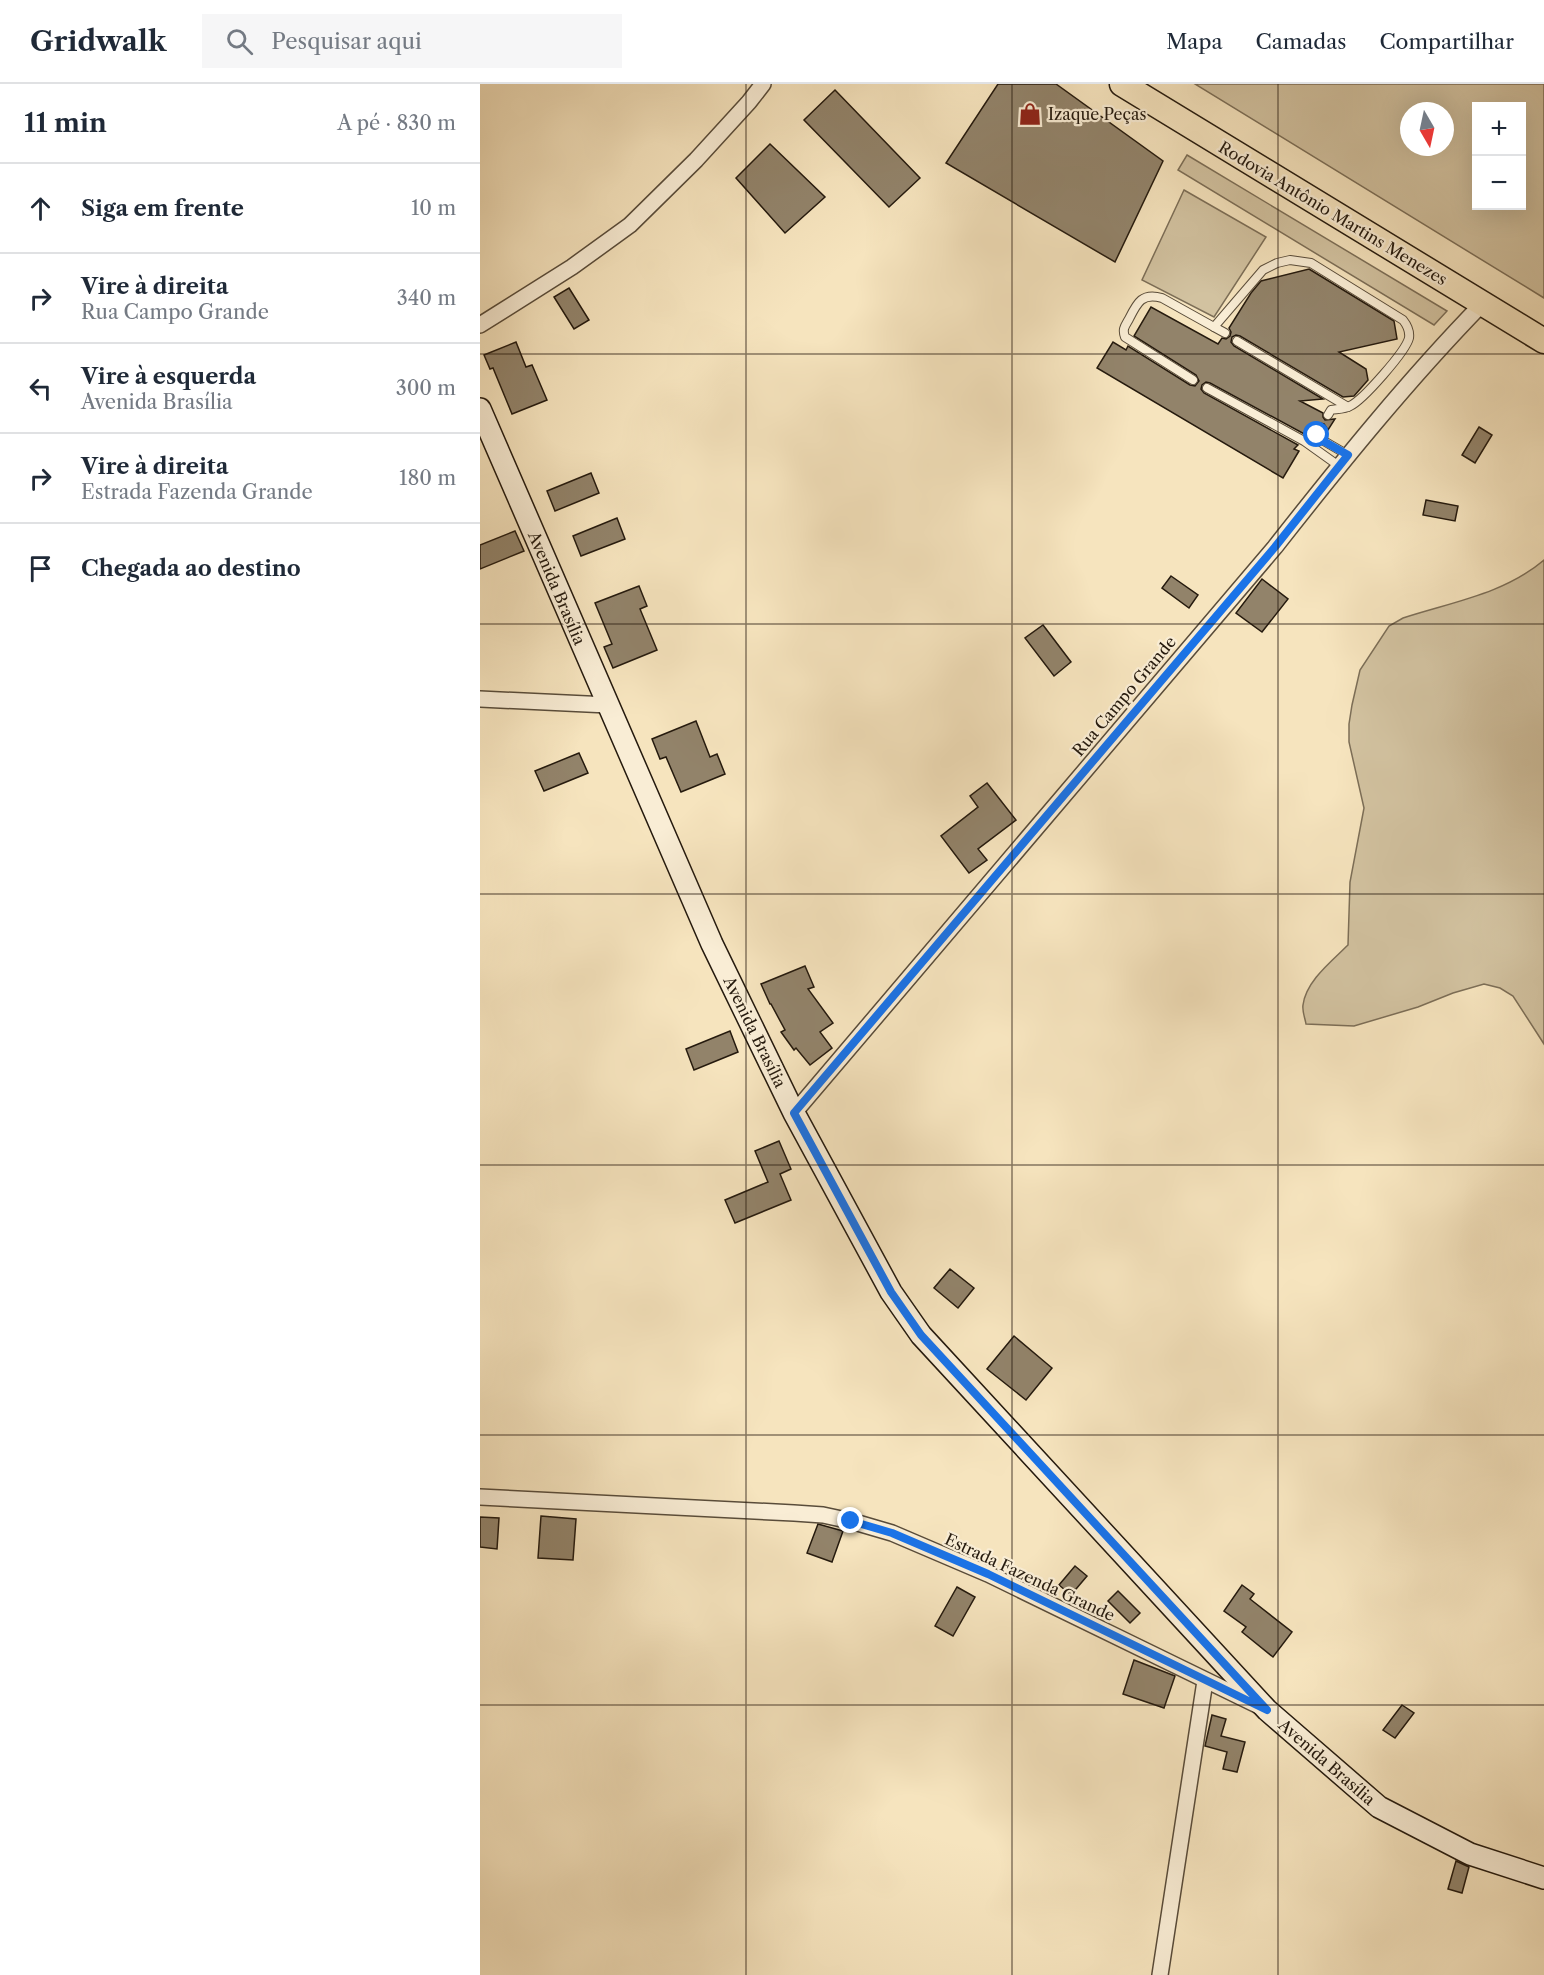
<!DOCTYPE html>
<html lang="pt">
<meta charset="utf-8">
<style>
body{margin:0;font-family:"Libre Caslon Text",serif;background:#f6f6f7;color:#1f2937}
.controls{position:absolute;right:18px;top:18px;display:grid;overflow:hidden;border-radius:0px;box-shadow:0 6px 24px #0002}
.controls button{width:54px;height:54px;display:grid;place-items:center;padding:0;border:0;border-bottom:2px solid #e0e1e3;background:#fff;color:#1f2937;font:30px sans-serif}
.compass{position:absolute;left:920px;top:18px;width:54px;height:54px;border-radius:50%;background:#fff;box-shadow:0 6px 24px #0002;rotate:171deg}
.stop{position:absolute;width:18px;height:18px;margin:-14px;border:4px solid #1a73e8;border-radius:50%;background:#fff}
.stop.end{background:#1a73e8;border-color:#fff;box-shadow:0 2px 6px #0008}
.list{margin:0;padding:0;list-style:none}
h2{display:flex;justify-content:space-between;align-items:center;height:78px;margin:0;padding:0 24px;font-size:26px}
h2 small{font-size:20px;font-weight:400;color:#747a83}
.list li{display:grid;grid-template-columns:39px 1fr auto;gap:18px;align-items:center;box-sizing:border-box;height:90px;padding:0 24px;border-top:2px solid #e0e1e3}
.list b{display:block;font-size:22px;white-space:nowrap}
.list p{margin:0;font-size:20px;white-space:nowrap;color:#747a83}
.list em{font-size:20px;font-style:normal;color:#747a83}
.icon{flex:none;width:33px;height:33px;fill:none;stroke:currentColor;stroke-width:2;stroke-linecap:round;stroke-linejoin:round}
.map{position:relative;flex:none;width:1064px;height:1891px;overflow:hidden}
header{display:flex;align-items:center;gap:36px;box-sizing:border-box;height:84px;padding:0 30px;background:#fff;border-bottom:2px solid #e0e1e3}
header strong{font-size:28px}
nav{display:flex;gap:33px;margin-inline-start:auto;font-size:21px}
.search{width:420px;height:54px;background:#f6f6f7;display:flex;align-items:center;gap:15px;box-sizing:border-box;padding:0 21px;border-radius:0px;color:#747a83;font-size:22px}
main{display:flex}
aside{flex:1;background:#fff}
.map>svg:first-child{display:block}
.green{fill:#d2c2a0;stroke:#7c6e57;stroke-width:1.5;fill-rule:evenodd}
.building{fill:#92836a;stroke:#251a0e;stroke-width:1.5}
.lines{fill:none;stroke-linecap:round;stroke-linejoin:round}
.service-casing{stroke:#594c3a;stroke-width:10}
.minor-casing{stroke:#594c3a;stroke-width:18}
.secondary-casing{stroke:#251a0e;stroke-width:24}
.primary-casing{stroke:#251a0e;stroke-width:27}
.service{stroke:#f9edd5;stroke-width:8}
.minor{stroke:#f9edd5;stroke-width:15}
.secondary{stroke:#f9edd5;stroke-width:21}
.primary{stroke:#f6e4be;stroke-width:24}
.route{stroke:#1a73e8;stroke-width:8}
.grid{fill:none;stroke:#251a0e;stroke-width:1.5;stroke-opacity:0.55}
.labels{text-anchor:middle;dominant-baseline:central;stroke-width:4.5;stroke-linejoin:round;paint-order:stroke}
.poi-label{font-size:16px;fill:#251a0e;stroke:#f9edd5;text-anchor:start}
.street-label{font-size:16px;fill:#251a0e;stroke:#f9edd5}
</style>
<header>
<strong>Gridwalk</strong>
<div class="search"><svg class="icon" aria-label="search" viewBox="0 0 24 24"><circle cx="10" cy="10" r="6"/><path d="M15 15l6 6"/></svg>Pesquisar aqui</div>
<nav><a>Mapa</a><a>Camadas</a><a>Compartilhar</a></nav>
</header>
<main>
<aside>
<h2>11 min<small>A pé · 830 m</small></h2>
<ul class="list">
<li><svg class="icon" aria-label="ahead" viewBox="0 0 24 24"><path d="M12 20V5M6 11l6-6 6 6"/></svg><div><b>Siga em frente</b></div><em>10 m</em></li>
<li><svg class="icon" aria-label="right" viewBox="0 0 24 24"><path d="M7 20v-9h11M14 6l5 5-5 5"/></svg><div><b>Vire à direita</b><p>Rua Campo Grande</p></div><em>340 m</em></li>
<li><svg class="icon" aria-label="left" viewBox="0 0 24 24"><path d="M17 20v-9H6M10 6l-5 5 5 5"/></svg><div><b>Vire à esquerda</b><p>Avenida Brasília</p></div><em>300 m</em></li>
<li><svg class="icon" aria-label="right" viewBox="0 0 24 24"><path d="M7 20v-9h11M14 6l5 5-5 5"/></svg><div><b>Vire à direita</b><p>Estrada Fazenda Grande</p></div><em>180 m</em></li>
<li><svg class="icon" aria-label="arrive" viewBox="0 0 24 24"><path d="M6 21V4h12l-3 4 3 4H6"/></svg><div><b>Chegada ao destino</b></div></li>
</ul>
</aside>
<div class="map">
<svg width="1064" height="1891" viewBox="0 0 1064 1891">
<rect width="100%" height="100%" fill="#f6e4be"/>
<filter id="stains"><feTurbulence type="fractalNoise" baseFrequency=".00333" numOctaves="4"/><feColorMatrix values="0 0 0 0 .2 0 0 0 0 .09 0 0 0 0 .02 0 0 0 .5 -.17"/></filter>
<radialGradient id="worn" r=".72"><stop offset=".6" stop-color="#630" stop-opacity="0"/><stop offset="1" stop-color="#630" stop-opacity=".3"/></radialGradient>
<g class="green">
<path d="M715,0h349v214zM1042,22v100h-46v-100zM929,27h36v36h-36z"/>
<path d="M707,71l260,156 -13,14 -256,-155z"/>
<path d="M704,106l82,47 -52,80 -72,-37z"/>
<path d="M1064,476v484l-31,-48 -13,-8 -16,-4 -31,9 -35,14 -64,19 -48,-2c-1,-6 -4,-13 -3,-19 3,-24 29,-44 45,-60l2,-63 14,-74 -15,-66v-18l3,-19 8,-35 29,-44 14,-8c49,-16 101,-24 141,-58z"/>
</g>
<g class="building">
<path d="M518,0h58l107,77 -48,101 -169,-99z"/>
<path d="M355,6l85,88 -31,29 -85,-87z"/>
<path d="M290,60l55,53 -40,36 -49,-55z"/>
<path d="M829,185l85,52 3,18 -58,13 27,17 2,11 -14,16 -11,1 -103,-61 -4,-1 -4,2 -1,5 3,4 89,53 -23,2 23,12v4l2,3 10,-1 -7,11 -4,-6 -4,-1 -12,13 -98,-53 -4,-1 -4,3 -1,4 3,4 94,52 -4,4 5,2 -16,27 -186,-110 16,-26 13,8 2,-4 62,39 5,1 4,-5 -3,-6 -62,-39 17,-29 67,37 4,-6 4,1 4,-3 1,-4 -2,-4 22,-35 10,-12z"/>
<path d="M89,204l20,32 -15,9 -20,-32z"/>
<path d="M36,258l10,25 6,-2 15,35 -35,14 -19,-46 -3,1 -6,-14z"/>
<path d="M999,343l13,8 -17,28 -13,-8z"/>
<path d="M111,389l8,20 -44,18 -8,-20z"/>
<path d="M946,416l32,6 -3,15 -32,-6z"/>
<path d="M137,434l8,21 -44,17 -8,-20z"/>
<path d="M35,447l9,20 -44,18v-24z"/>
<path d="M691,492l27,19 -9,13 -27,-20z"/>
<path d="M782,495l26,20 -26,33 -26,-19z"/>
<path d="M159,502l8,20 -7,3 17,41 -44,18 -9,-21 8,-3 -17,-41z"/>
<path d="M563,541l28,37 -17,14 -29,-38z"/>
<path d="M216,637l14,36 7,-3 8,20 -44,18 -15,-35 -6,2 -8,-20z"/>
<path d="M99,669l9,20 -44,18 -9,-20z"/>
<path d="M507,699l29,37 -38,29 9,11 -18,13 -28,-37 37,-29 -8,-11z"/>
<path d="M325,882l9,21 -6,2 25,34 -13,9 12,16 -22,17 -14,-17 -2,2 -13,-18 4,-2 -14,-26h-1l-9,-20z"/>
<path d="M250,947l8,21 -44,18 -8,-21z"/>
<path d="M299,1057l12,28 -11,5 11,26 -56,23 -10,-23 43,-18 -13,-31z"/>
<path d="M470,1185l24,19 -16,20 -24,-20z"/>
<path d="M534,1252l38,32 -26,32 -39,-31z"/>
<path d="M61,1432l35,3 -3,41 -35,-2z"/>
<path d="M0,1433l19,1 -2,31 -17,-2z"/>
<path d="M338,1440l25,7 -11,31 -25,-9z"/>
<path d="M595,1482l12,10 -16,19 -12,-10z"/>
<path d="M762,1501l12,9 -4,5 42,33 -19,25 -31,-25 4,-5 -22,-16z"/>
<path d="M477,1503l18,10 -22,39 -18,-10z"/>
<path d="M638,1507l22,22 -10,10 -22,-22z"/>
<path d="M654,1576l41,16 -11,32 -41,-14z"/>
<path d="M922,1621l12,8 -19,25 -12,-8z"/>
<path d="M732,1631l14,4 -5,17 24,6 -8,30 -14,-3 4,-17 -22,-6z"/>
<path d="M976,1777l13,6 -7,26 -14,-4z"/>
</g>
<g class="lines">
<g class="service-casing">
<g id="service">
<path d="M734,243l11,6"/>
<path d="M757,257l111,66"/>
<path d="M713,296l-68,-43c-3,-8 0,-11 4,-18 8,-16 13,-27 33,-21l52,29 49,-57 14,-7 13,-3 21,3 92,57c4,5 7,11 6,18 -3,13 -46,62 -59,68 -5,3 -13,3 -19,4l-3,5"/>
<path d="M727,304l97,53 35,25"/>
<path d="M841,345l-4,8 31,18"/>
</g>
</g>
<g class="minor-casing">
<g id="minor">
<path d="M0,241l92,-58 58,-42 66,-65 53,-58 14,-18"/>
<path d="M0,615l128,6"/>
<path d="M314,1029l481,-566c66,-84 133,-167 207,-243"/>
<path d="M0,1413l314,16 29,2 28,6 41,12 96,41 271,132"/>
<path d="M680,1891l45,-294"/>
</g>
</g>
<g class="secondary-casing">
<path id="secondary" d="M0,325l232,535 82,169 97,179 30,43 346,375 112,97 91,47 74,24"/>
</g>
<g class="primary-casing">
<path id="primary" d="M642,0l422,257"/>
</g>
<use href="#service" class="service"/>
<use href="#minor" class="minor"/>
<use href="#secondary" class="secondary"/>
<use href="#primary" class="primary"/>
</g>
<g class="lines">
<path class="route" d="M371,1437l41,12 96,41 279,136 -346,-375 -30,-43 -97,-179 481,-566 73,-92 -30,-17 -1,-3"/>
</g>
<path class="grid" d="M266,0v1891M532,0v1891M798,0v1891M0,270h1064M0,540h1064M0,810h1064M0,1081h1064M0,1351h1064M0,1621h1064"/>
<defs>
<g id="shop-bare" transform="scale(1.8)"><path d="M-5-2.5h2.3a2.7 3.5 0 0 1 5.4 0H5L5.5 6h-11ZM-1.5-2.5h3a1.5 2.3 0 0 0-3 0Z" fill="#8f2418" stroke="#f9edd5" stroke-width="2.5" paint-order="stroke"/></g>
</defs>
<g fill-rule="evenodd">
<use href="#shop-bare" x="550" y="30"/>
</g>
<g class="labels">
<g class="poi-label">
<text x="568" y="30">Izaque Peças</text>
</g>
<g class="street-label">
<text transform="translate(853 129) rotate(31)">Rodovia Antônio Martins Menezes</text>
<text transform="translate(77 504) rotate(67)">Avenida Brasília</text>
<text transform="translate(644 612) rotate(-50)">Rua Campo Grande</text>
<text transform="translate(275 948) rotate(64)">Avenida Brasília</text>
<text transform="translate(550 1493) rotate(25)">Estrada Fazenda Grande</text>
<text transform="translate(847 1678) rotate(41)">Avenida Brasília</text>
</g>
</g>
<rect width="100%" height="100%" filter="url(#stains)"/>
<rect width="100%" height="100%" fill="url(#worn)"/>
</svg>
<div class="controls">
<button>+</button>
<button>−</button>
</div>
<svg class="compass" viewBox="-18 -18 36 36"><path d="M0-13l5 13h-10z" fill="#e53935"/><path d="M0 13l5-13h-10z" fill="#747a83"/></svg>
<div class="stop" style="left:837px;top:351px"></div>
<div class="stop end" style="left:371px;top:1437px"></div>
</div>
</main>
